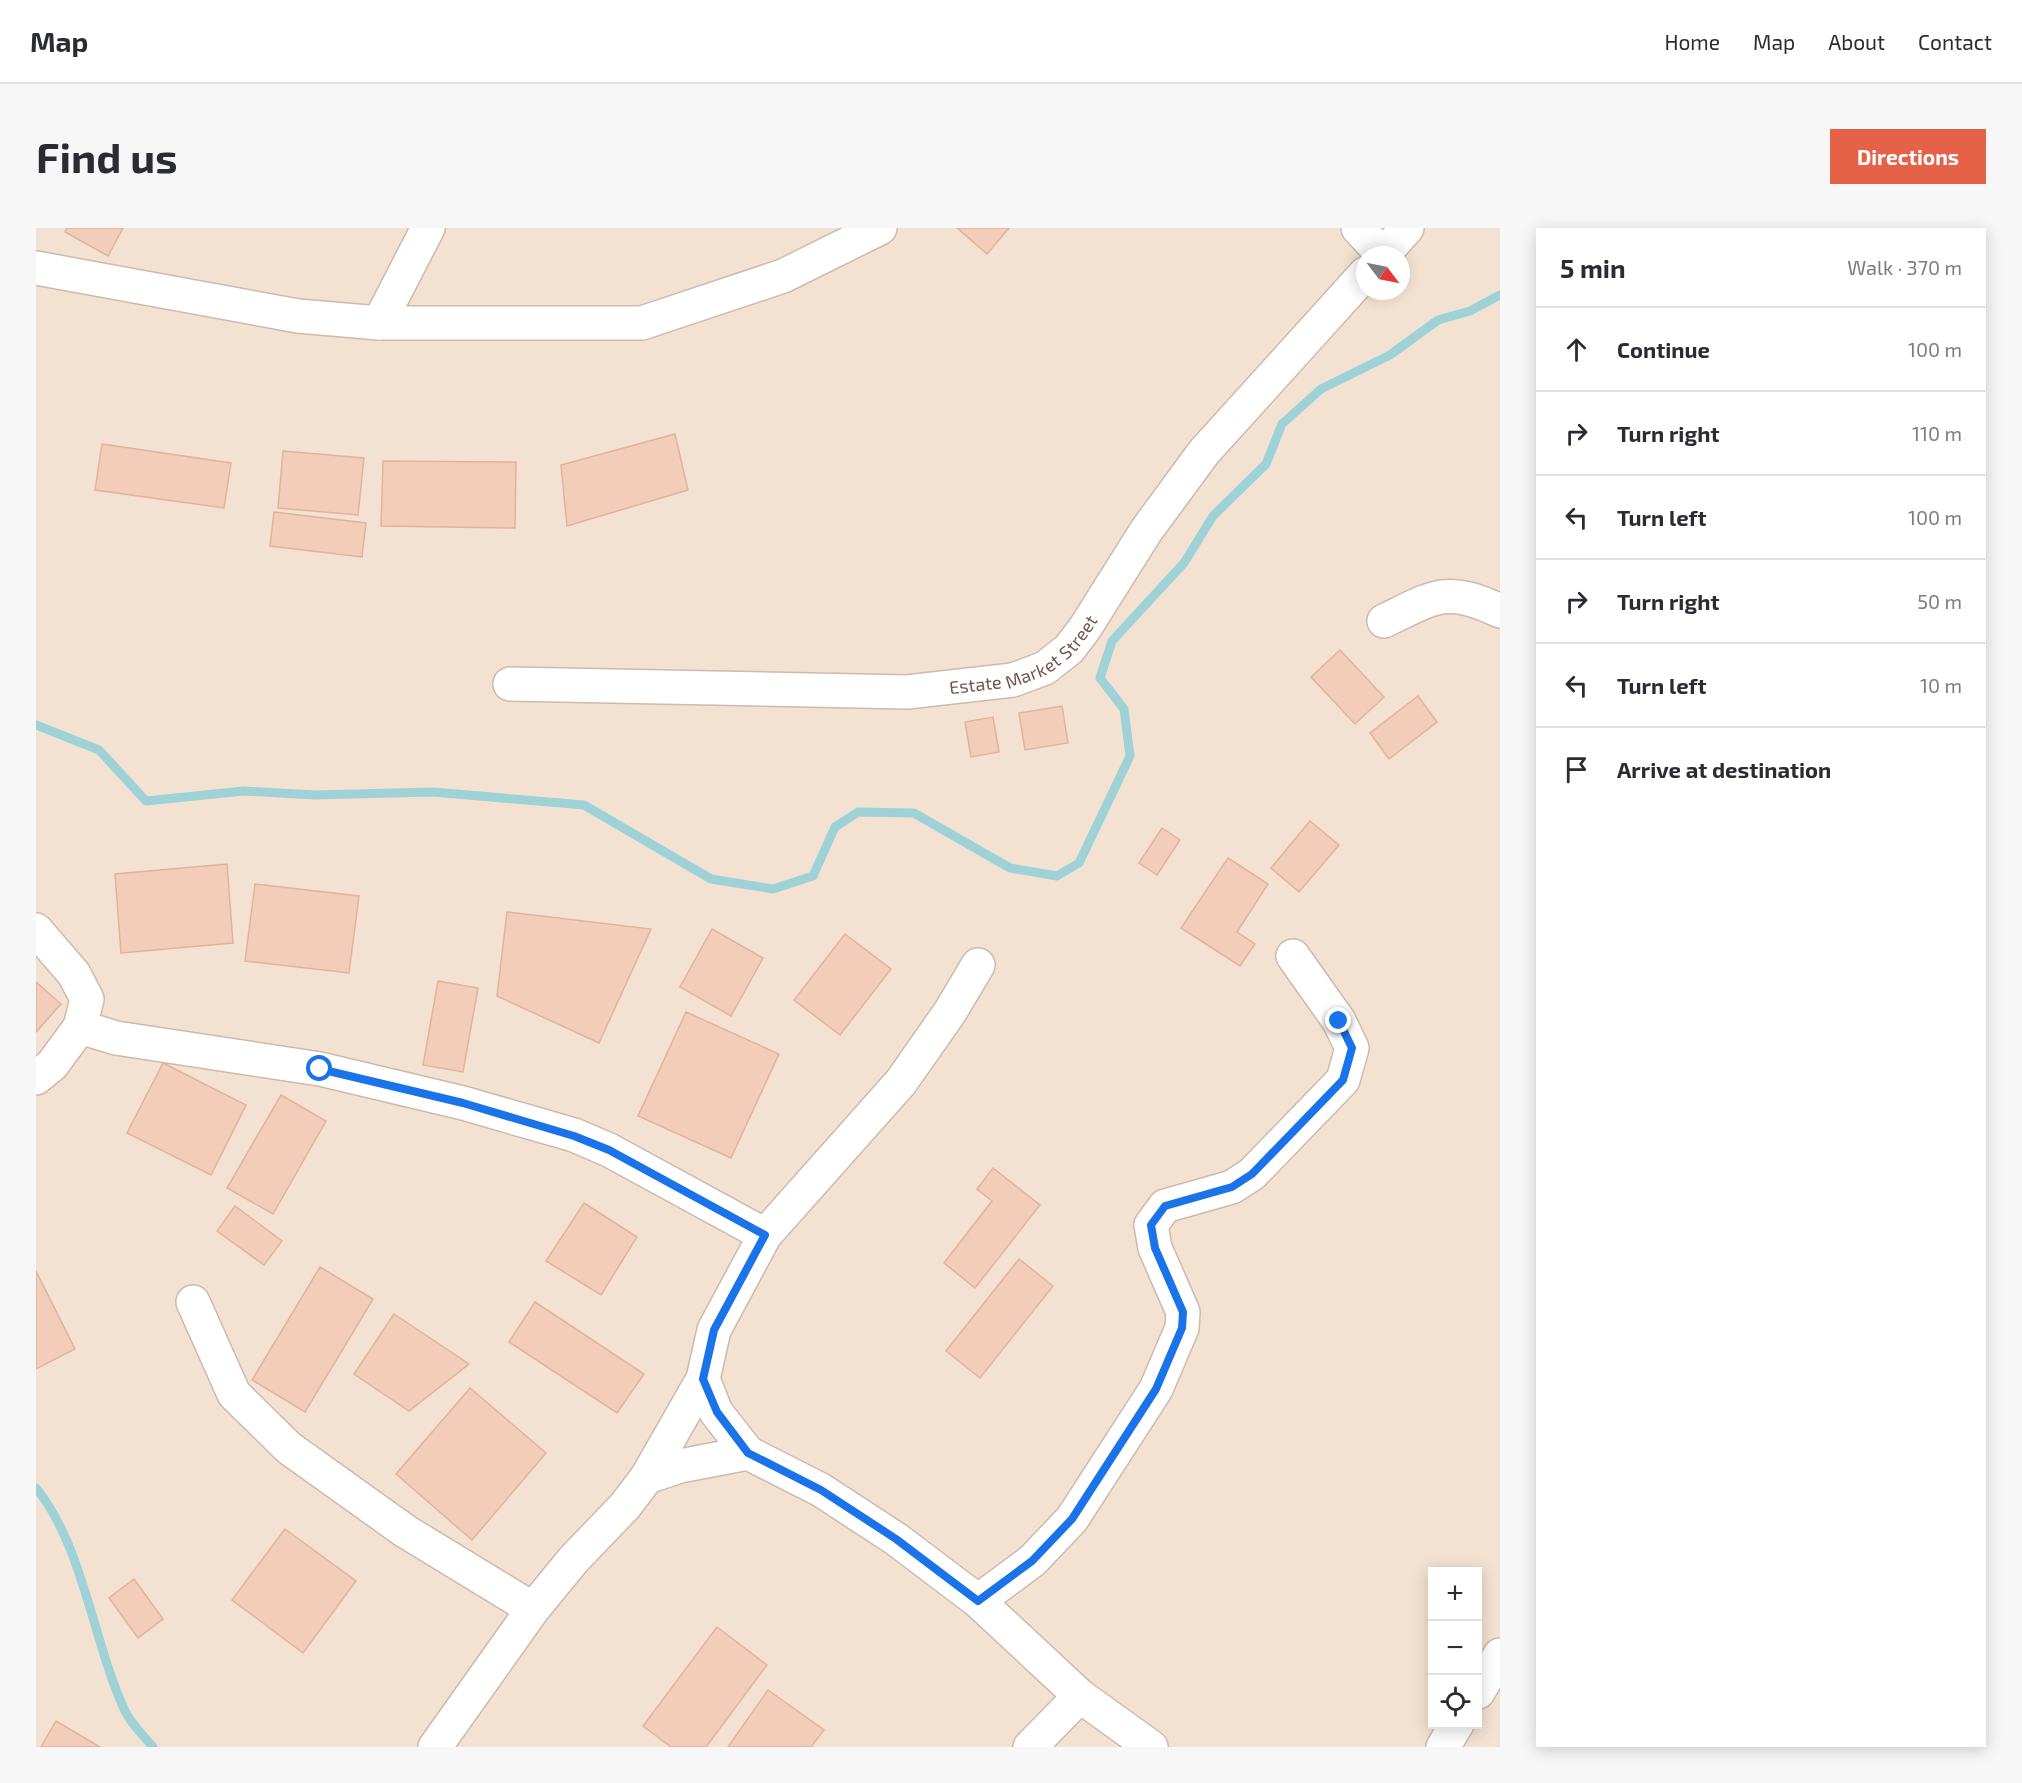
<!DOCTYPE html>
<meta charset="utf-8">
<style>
body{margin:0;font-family:"Exo 2",sans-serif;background:#f7f7f7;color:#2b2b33}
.controls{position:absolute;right:18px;bottom:18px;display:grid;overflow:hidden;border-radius:0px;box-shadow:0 3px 15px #0003}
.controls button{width:54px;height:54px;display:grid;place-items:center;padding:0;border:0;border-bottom:2px solid #e1e1e2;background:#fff;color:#2b2b33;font:30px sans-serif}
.compass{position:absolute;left:1320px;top:18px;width:54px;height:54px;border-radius:50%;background:#fff;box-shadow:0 3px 15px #0003;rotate:122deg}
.stop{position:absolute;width:18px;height:18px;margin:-14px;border:4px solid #1a73e8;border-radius:50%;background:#fff}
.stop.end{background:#1a73e8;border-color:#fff;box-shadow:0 2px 6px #0008}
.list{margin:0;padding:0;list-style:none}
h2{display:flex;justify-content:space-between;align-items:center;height:78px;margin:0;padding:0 24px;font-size:26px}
h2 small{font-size:20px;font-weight:400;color:#7c7c81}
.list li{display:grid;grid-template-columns:39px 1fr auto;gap:18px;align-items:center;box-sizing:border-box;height:84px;padding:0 24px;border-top:2px solid #e1e1e2}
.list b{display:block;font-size:22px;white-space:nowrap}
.list em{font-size:20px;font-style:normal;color:#7c7c81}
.icon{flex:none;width:33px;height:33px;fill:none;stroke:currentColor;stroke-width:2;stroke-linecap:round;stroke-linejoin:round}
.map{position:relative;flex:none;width:1464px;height:1519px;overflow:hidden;border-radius:0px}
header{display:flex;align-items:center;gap:36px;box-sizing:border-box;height:84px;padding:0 30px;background:#fff;border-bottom:2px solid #e1e1e2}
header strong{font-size:28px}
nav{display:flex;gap:33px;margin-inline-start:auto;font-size:21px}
.intro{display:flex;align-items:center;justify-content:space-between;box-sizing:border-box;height:144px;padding:0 36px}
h1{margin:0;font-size:42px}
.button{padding:15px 27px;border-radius:0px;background:#e56148;color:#fff;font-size:21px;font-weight:700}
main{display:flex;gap:36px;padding:0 36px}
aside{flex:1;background:#fff;border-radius:0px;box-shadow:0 3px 15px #0003}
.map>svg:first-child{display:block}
.residential{fill:#f3e2d1;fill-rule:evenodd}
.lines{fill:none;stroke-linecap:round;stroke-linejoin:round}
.stream{stroke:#9ed2d7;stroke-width:9}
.building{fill:#f1cdba;stroke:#e4b29b;stroke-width:1.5}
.minor-casing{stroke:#cfb9ac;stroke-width:36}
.minor{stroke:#fff;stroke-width:33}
.route{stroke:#1a73e8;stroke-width:8}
.labels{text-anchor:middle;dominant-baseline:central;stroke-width:4.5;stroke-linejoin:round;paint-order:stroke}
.street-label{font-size:18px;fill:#735549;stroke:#fff5e8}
</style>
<header>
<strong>Map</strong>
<nav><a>Home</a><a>Map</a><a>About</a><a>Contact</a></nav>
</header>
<div class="intro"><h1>Find us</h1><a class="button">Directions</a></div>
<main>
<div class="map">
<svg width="1464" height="1519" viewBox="0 0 1464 1519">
<rect width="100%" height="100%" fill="#fcf0e2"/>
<path class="residential" d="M0,0h1464v1519h-1464zM1329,27h36v36h-36zM1396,1344h46v152h-46z"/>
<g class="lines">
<g class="stream">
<path d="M0,497l63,25 47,51 98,-10 70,4 119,-3 151,13 127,74 62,10 40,-13 22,-49 23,-15 56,1 96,55 47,8 22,-13 51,-107 -6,-47 -24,-31 12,-37 72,-78 29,-47 53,-52 16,-40 39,-35 69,-34 48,-35 32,-9 30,-16"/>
<path d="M0,1260c47,57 57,154 89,223 6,13 19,25 28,36"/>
</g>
</g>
<g class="building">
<path d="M31,0h56l-15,28 -43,-24z"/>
<path d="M921,0h52l-22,26z"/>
<path d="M639,206l13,56 -121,36 -6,-61z"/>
<path d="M66,216l129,19 -7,45 -129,-18z"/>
<path d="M247,223l81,7 -6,57 -80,-7z"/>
<path d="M347,233l133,1 -1,66 -134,-2z"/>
<path d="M238,284l92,11 -4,34 -92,-11z"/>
<path d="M1304,422l44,47 -29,27 -44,-47z"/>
<path d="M1382,468l19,26 -48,37 -19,-26z"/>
<path d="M1026,478l6,37 -43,7 -6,-37z"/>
<path d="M957,489l6,35 -28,5 -6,-35z"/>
<path d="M1274,593l29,24 -40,47 -28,-24z"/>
<path d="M1126,600l18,12 -23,35 -18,-12z"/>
<path d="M1192,630l40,26 -31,48 18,12 -15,22 -59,-38z"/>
<path d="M191,636l6,79 -112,10 -6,-79z"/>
<path d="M219,656l104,12 -10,77 -104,-12z"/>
<path d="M471,684l144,17 -52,114 -102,-47z"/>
<path d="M676,701l51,29 -32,58 -51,-29z"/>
<path d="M809,706l46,35 -51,66 -46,-35z"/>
<path d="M402,753l40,7 -15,84 -40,-7z"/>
<path d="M0,754l25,22 -25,28z"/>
<path d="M650,784l93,42 -48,104 -93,-42z"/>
<path d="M127,835l83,42 -35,70 -84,-42z"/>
<path d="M245,867l45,26 -53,93 -46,-26z"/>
<path d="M957,940l47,37 -65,83 -31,-25 48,-62 -15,-12z"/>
<path d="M548,975l53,34 -36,58 -55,-34z"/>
<path d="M199,978l47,35 -18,24 -47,-34z"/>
<path d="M983,1031l34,27 -73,92 -34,-27z"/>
<path d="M284,1039l53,32 -68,113 -53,-32z"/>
<path d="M0,1043l39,78 -39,20z"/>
<path d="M499,1074l109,72 -27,39 -108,-71z"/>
<path d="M358,1086l75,50 -60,47 -55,-37z"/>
<path d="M434,1160l76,65 -74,87 -76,-66z"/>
<path d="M249,1301l71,52 -53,72 -71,-53z"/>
<path d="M98,1351l29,40 -25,19 -29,-40z"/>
<path d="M681,1399l50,38 -61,82h-35l-28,-21z"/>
<path d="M732,1462l56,40 -13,17h-83z"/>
<path d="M20,1493l44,26h-59z"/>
</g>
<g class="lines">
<g class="minor-casing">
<g id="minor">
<path d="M1322,0l25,27"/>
<path d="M1347,27l24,-27"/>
<path d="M0,40l262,48 81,7h263l141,-47 97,-48"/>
<path d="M343,95l49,-95"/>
<path d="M1348,393c50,-24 62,-36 116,-10"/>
<path id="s1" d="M474,456l397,8 106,-12 32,-12 24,-19 16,-21 61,-97 58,-79 161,-178"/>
<path d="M0,702l38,44 13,25 -7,28"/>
<path d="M0,850l16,-13 28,-38 36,11 204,31 143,34 111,32 35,15 156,85"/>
<path d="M157,1074l41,92 55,54 116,83 128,78 41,-50 51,-53 22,-29 56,-98 11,-49 51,-95 136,-153 49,-70 28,-47"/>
<path d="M667,1151l13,33 32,41 73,37 75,49 82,62 102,95 71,51"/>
<path d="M611,1249l33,-11 68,-13"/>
<path d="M942,1373l54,-40 40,-42 84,-130 26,-61 1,-16 -28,-64 -4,-23 14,-19 67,-19 20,-13 91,-94 9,-32 -13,-27 -46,-65"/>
<path d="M1442,1464l22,-37"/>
<path d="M399,1519l98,-138"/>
<path d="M994,1519l50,-51"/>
<path d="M1407,1519l14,-23"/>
</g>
</g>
<use href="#minor" class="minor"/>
</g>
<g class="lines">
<path class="route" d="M284,841l143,34 111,33 35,14 156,85 -51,95 -11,49 14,33 31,41 73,37 75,49 82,62 54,-40 40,-42 84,-130 26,-61 1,-16 -28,-64 -4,-23 14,-19 67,-19 20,-13 91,-94 9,-32 -13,-27"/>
</g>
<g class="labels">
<g class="street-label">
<text stroke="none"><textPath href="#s1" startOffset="524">Estate Market Street</textPath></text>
</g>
</g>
</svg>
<div class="controls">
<button>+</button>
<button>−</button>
<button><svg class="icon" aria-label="locate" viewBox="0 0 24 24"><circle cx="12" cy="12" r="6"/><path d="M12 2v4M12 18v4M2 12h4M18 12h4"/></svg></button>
</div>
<svg class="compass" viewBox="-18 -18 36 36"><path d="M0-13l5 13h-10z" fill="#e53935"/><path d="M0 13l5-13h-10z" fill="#7c7c81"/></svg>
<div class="stop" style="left:284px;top:841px"></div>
<div class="stop end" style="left:1303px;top:793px"></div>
</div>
<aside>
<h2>5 min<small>Walk · 370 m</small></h2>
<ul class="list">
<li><svg class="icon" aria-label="ahead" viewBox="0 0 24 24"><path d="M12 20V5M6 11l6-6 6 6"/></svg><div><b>Continue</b></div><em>100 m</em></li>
<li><svg class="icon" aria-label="right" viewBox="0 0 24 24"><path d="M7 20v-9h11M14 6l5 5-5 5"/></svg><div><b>Turn right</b></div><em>110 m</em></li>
<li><svg class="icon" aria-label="left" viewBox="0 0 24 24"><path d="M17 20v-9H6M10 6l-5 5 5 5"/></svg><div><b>Turn left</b></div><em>100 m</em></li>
<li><svg class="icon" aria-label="right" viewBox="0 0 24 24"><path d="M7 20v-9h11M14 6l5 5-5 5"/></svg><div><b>Turn right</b></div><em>50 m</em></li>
<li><svg class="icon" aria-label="left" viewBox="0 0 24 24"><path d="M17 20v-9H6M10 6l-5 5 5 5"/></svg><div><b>Turn left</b></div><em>10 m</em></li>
<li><svg class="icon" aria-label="arrive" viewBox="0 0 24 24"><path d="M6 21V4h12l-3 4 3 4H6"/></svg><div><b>Arrive at destination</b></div></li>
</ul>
</aside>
</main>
